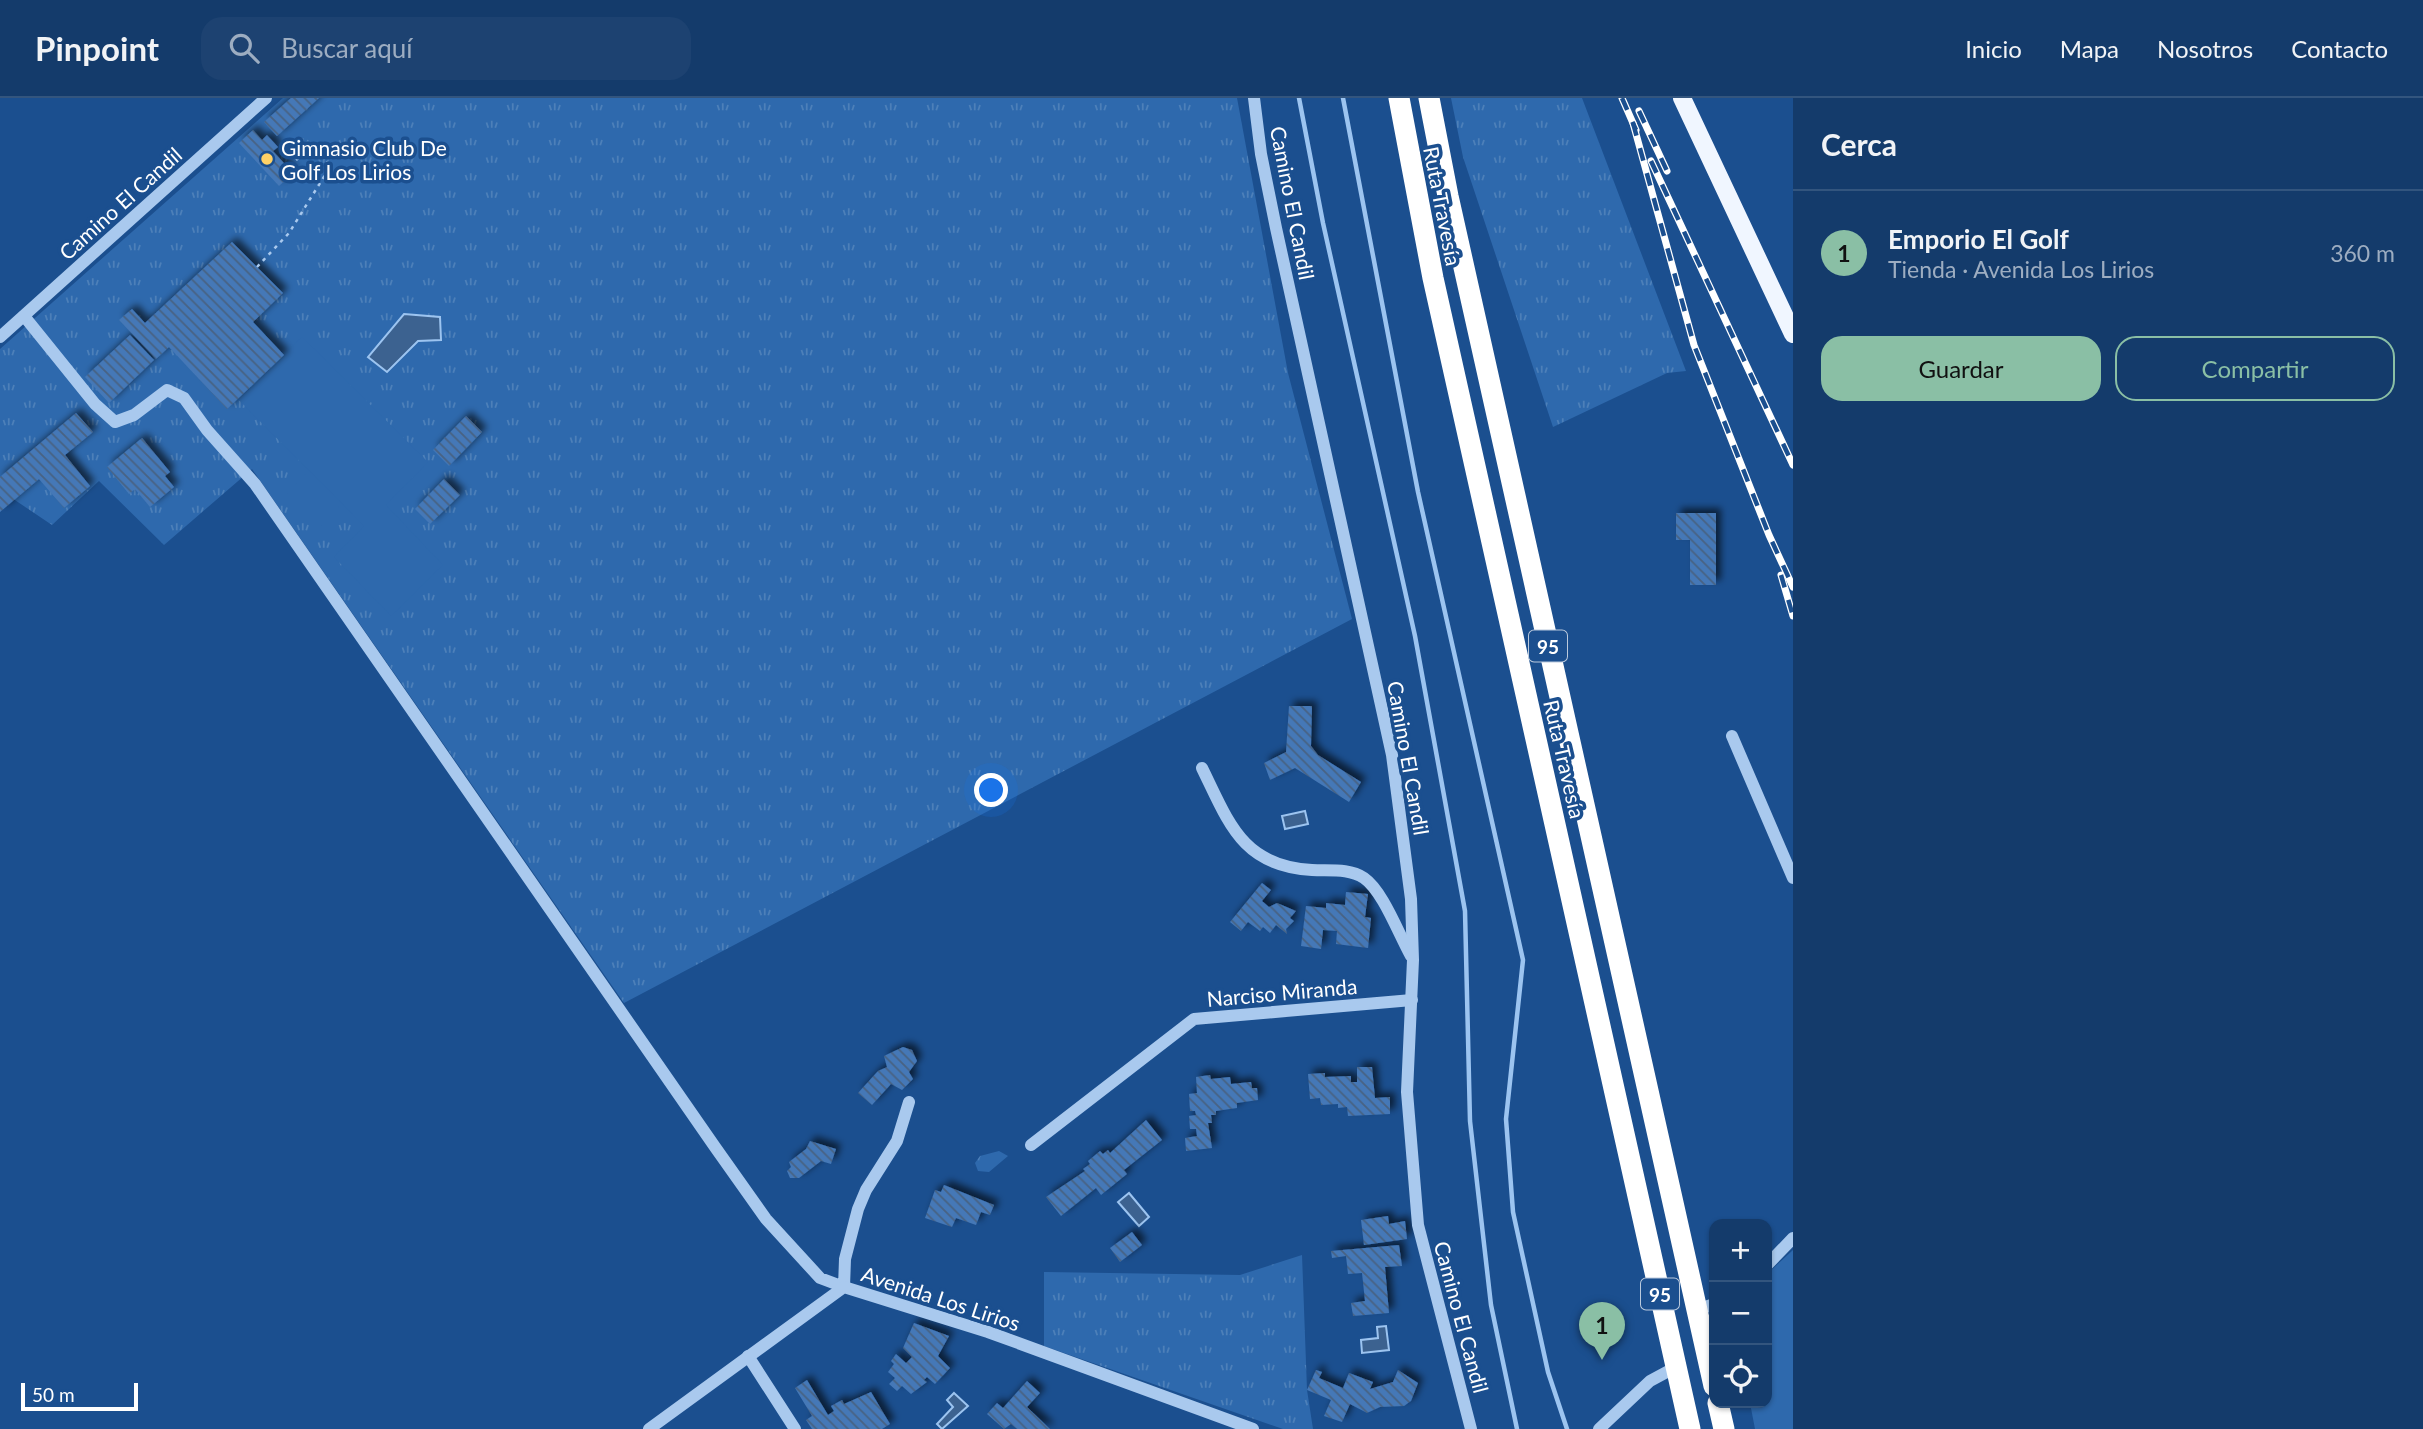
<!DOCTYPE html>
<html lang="es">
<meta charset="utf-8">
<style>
body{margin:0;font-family:Lato,sans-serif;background:#1d4271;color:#f1f3f6}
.controls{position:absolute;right:21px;bottom:21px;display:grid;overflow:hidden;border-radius:14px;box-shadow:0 2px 5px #0004}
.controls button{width:63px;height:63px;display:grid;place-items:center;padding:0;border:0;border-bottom:2px solid #33557e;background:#143b6b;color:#f1f3f6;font:35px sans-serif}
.scale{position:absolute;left:21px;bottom:18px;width:117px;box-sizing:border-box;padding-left:7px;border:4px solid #fff;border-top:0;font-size:19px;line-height:24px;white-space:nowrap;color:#fff;-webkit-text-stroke:5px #1b4f8f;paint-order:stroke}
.you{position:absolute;left:992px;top:693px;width:24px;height:24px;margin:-18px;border:5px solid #fff;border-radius:50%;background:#1a73e8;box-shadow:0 0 0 10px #1a73e833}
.badge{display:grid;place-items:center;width:46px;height:46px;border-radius:50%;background:#8abfa5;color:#111;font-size:23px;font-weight:700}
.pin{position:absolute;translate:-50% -58px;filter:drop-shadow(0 2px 4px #0008)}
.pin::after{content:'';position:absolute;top:37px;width:24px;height:21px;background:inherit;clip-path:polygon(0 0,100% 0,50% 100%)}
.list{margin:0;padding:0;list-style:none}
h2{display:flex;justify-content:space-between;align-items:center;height:91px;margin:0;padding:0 28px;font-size:30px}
h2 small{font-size:23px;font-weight:400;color:#9dadc1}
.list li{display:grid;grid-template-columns:46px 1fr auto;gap:21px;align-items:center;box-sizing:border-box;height:126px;padding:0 28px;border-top:2px solid #33557e}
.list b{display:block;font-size:26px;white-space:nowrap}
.list p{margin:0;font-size:23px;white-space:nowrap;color:#9dadc1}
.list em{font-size:23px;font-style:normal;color:#9dadc1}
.actions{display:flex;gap:14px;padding:21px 28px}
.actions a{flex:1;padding:16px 0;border:2px solid #8abfa5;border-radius:21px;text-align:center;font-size:24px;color:#8abfa5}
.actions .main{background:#8abfa5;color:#111}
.icon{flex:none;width:38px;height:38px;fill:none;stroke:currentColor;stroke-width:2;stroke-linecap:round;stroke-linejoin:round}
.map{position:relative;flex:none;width:1793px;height:1331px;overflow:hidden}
header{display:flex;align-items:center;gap:42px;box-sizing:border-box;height:98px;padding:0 35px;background:#143b6b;border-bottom:2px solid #33557e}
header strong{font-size:33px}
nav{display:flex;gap:38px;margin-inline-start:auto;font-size:24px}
.search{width:490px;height:63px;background:#1d4271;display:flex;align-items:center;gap:18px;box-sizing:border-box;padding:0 24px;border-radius:21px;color:#9dadc1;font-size:26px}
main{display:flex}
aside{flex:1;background:#143b6b}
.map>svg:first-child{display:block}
.grass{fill:url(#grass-tufts)}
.garden{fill:#2e69ad}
.water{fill:#3c6290;stroke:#9cc4f0;stroke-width:2}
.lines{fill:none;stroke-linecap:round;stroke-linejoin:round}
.stream{stroke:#9cc4f0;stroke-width:4.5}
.building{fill:url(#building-back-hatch);filter:url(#shadow)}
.path{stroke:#a9c9ee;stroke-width:2.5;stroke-dasharray:3.5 5;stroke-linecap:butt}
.minor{stroke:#a9c9ee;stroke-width:12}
.major{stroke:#f0f6ff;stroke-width:18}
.highway{stroke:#fff;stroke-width:21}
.rail-casing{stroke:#fff;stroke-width:7}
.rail{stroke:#1b4f8f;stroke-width:4.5;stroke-dasharray:13;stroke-linecap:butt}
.poi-dot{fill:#ffd166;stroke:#1b4f8f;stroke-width:2.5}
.labels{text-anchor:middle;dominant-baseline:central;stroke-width:7;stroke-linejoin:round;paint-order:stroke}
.shield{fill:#1b4f8f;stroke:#bbcadd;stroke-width:2}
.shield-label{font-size:19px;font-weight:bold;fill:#fff}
.poi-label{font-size:21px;fill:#fff;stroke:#1b4f8f;text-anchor:start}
.street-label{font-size:21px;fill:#fff;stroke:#1b4f8f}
</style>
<header>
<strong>Pinpoint</strong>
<div class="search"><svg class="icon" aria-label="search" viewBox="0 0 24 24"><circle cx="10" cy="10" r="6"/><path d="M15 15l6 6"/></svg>Buscar aquí</div>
<nav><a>Inicio</a><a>Mapa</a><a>Nosotros</a><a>Contacto</a></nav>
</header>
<main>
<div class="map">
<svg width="1793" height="1331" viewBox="0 0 1793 1331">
<defs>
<pattern id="grass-tufts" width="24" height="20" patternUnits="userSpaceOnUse" patternTransform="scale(1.75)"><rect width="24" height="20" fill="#2e69ad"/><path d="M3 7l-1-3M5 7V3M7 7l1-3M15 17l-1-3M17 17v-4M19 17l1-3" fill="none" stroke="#4d80b9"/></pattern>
<pattern id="building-back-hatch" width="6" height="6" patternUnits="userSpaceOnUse" patternTransform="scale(1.75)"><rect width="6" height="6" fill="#4478b7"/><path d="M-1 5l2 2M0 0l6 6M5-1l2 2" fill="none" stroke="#486282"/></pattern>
<filter id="shadow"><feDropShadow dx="5" dy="-5" stdDeviation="3.5" flood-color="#0009"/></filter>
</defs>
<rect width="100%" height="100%" fill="#1b4f8f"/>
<g class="grass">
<path d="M283,0h954l51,275 64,246 -728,384 -372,-534 -88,76 -65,-64 -47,44 -52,-35v-141z"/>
<path d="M1451,0h131l104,273 -19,2 -114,54 -90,-270z"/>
<path d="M999,1053l9,5 -19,16 -11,-1 -3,-8 5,-7z"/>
<path d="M1302,1157l5,135 6,39h-30l-239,-83v-74l196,3z"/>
</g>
<g class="garden">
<path d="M302,239l126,125 -42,43 57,60 -52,51 -57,-59 30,-31 -126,-127z"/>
<path d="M305,376l34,33 -18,19 -34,-32z"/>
<path d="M1793,1152v179h-38l-5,-26h17v-129z"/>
</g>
<g class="water">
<path d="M404,216l36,3 1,23 -23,1 -31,31 -19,-15z"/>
<path d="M1305,713l3,13 -23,5 -3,-13z"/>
<path d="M1129,1095l20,24 -10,9 -21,-24z"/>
<path d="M1386,1228l3,24 -27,3 -1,-13 17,-2 -1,-11z"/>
<path d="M954,1295l14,13 -26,23 -5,-5 16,-17 -6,-7z"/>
</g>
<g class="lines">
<g class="stream">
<path d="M1299,0l24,125 92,413 50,275 5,210 21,184 26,124"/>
<path d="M1343,0l75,394 105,468 -17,159 7,93 35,160 19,57"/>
</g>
</g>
<g class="building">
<path d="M291,0h28l-42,38 -13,-14z"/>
<path d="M253,32l9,10 5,-5 11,12 -5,4 20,22 -14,13 -40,-43z"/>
<path d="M232,144l51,51 -30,29 31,33 -57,54 -58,-62 -13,12 -37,-39 13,-11 13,14z"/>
<path d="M130,237l24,25 -45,43 -24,-26z"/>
<path d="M76,315l17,19 -28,23 25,31 -26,22 -25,-29 -39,33v-35z"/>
<path d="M466,318l16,16 -33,34 -16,-16z"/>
<path d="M142,340l28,34 -5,4 9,11 -24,20 -15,-18 -6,5 -22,-27z"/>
<path d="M444,381l16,16 -30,29 -15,-15z"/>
<path d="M1676,415h40v72h-26v-45h-14z"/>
<path d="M1289,608h23l-1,40 7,9 43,27 -12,20 -54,-34 -25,12 -6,-17 22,-11z"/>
<path d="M1262,785l9,7 -9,11 7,6 8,-4 19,8 -6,7 4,3 -8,8 1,5 -11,-9 -6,8 -7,-6 -3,4 -12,-9 -7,9 -11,-9z"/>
<path d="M1346,794l22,2 -3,23 6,1 -3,30 -32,-4 1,-13 -14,-1 -2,19 -20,-3 5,-40 20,2v-5l19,2z"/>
<path d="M903,949l9,3 5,11 -8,11 4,7 -11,11 -11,-6 -19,21 -14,-12 20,-22 9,-4 -3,-11z"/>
<path d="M1357,969h15l3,31 15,-1v17l-42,2 -1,-9 -9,1v-4l-17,1 -1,-7 -10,1 -2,-25 17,-1v4l26,-1v6h6z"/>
<path d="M1210,977l1,4 19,-2 1,7 20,-2 1,6h5l1,12 -21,3v5l-21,3v4h-5l1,8h-4l4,25 -26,3 -1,-13 12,-2 -1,-7h-6l-1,-13 7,-1 -1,-4h-5l-1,-17 8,-1 -1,-16z"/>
<path d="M1146,1022l16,20 -38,30 3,4 -26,21 -5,-7 -35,28 -15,-19 39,-26 -2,-2 7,-5 -2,-3 12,-10 3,3 5,-4 2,3z"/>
<path d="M810,1043l26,8 -5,15 -10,-3 -22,17h-9l-3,-7 4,-4 -2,-5 17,-13z"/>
<path d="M944,1087l50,20 -4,10 -9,-3 -5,13 -20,-7 -4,9 -27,-9 10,-28 6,2z"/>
<path d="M1388,1118l1,8 16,-3 2,18 -43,6 -3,-25z"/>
<path d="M1132,1134l10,13 -22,17 -10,-14z"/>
<path d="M1399,1147l3,21 -17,1 4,46 -36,3 -2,-13 14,-2 -3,-28 -14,1 -2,-18 -14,2 -1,-7z"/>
<path d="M914,1225l35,13 -11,20 12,12 -15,16 -8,-7 -3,3 3,2 -16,12 -9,-8 -5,5 -8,-7 6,-6 -7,-6 6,-8 -3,-3 5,-7 10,9 6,-6 -9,-9z"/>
<path d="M1316,1272l6,2 -3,6 24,10 6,-15 24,9 -3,7 23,-7 5,-12 20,13 -7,18 -7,5 -24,1 -13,6 -17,-9 -8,18 -18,-6 7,-16 -24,-10z"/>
<path d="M807,1282l21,35 6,-4 -3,-5 11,-6 2,4 27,-12 19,32 -8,5h-70l-6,-9 6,-4 -17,-28z"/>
<path d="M1027,1283l13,12 -13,14 23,22h-33l-6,-5 -7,5 -17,-15 10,-11 6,5z"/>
</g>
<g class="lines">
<path class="path" d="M257,169l32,-34 41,-66 -16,-21 -27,21"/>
<g class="minor">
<path d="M1254,0l7,56 15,74 116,527 19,144 2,61 -6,132 11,133 53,204"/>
<path d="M24,218l71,88 20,18 19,-7 33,-25 17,8 23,32 48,54 460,663 51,72 54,59 24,9 1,-28 13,-50 8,-19 31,-49 12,-39"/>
<path d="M0,239l266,-239"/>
<path d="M1732,638l61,142"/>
<path d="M1202,670c27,55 40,98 110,102 17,1 37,-2 52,8 19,13 35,57 47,78"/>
<path d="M1031,1047l163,-126 218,-19"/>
<path d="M1767,1167l26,-27"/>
<path d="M1697,1212l17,-6"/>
<path d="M748,1258l47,73"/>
<path d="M649,1331l195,-142 144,45 265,97"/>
<path d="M1599,1331l51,-48 26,-14"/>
</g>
<path class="major" d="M1682,0l111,236"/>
<g class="highway">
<path d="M1399,0l34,180 257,1151"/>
<path d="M1429,0l19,98 266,1190"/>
<path d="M1718,1305l6,26"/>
</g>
<g class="rail-casing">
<g id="rail">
<path d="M1622,0l14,32"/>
<path d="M1639,13l28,60"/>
<path d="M1633,25l61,222 75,190 24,52"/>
<path d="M1651,63l142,304"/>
<path d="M1781,477l12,41"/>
</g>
</g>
<use href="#rail" class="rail"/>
</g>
<circle class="poi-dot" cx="267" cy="61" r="7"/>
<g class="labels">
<g class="shield">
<rect x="1529" y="532.5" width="38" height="31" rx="5"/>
<rect x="1641" y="1180.5" width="38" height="31" rx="5"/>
</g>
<g class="shield-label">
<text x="1548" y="548">95</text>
<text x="1660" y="1196">95</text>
</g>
<g class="poi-label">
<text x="281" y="49">Gimnasio Club De<tspan x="281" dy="24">Golf Los Lirios</tspan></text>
</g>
<g class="street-label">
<text transform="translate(120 105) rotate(-42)">Camino El Candil</text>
<text transform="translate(1293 105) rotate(79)">Camino El Candil</text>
<text transform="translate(1443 108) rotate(79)">Ruta Travesía</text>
<text transform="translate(1409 660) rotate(80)">Camino El Candil</text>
<text transform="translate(1565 661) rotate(77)">Ruta Travesía</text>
<text transform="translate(1282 894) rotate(-5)">Narciso Miranda</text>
<text transform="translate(941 1200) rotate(18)">Avenida Los Lirios</text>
<text transform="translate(1462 1219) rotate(75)">Camino El Candil</text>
</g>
</g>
</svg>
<div class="controls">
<button>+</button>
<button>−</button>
<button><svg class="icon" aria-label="locate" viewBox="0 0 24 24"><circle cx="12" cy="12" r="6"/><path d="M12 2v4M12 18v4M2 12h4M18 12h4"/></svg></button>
</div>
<div class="scale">50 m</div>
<div class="you"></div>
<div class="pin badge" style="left:1602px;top:1262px">1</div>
</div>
<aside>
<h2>Cerca<small></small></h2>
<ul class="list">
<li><span class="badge">1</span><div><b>Emporio El Golf</b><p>Tienda · Avenida Los Lirios</p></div><em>360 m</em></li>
</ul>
<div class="actions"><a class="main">Guardar</a><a>Compartir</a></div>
</aside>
</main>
